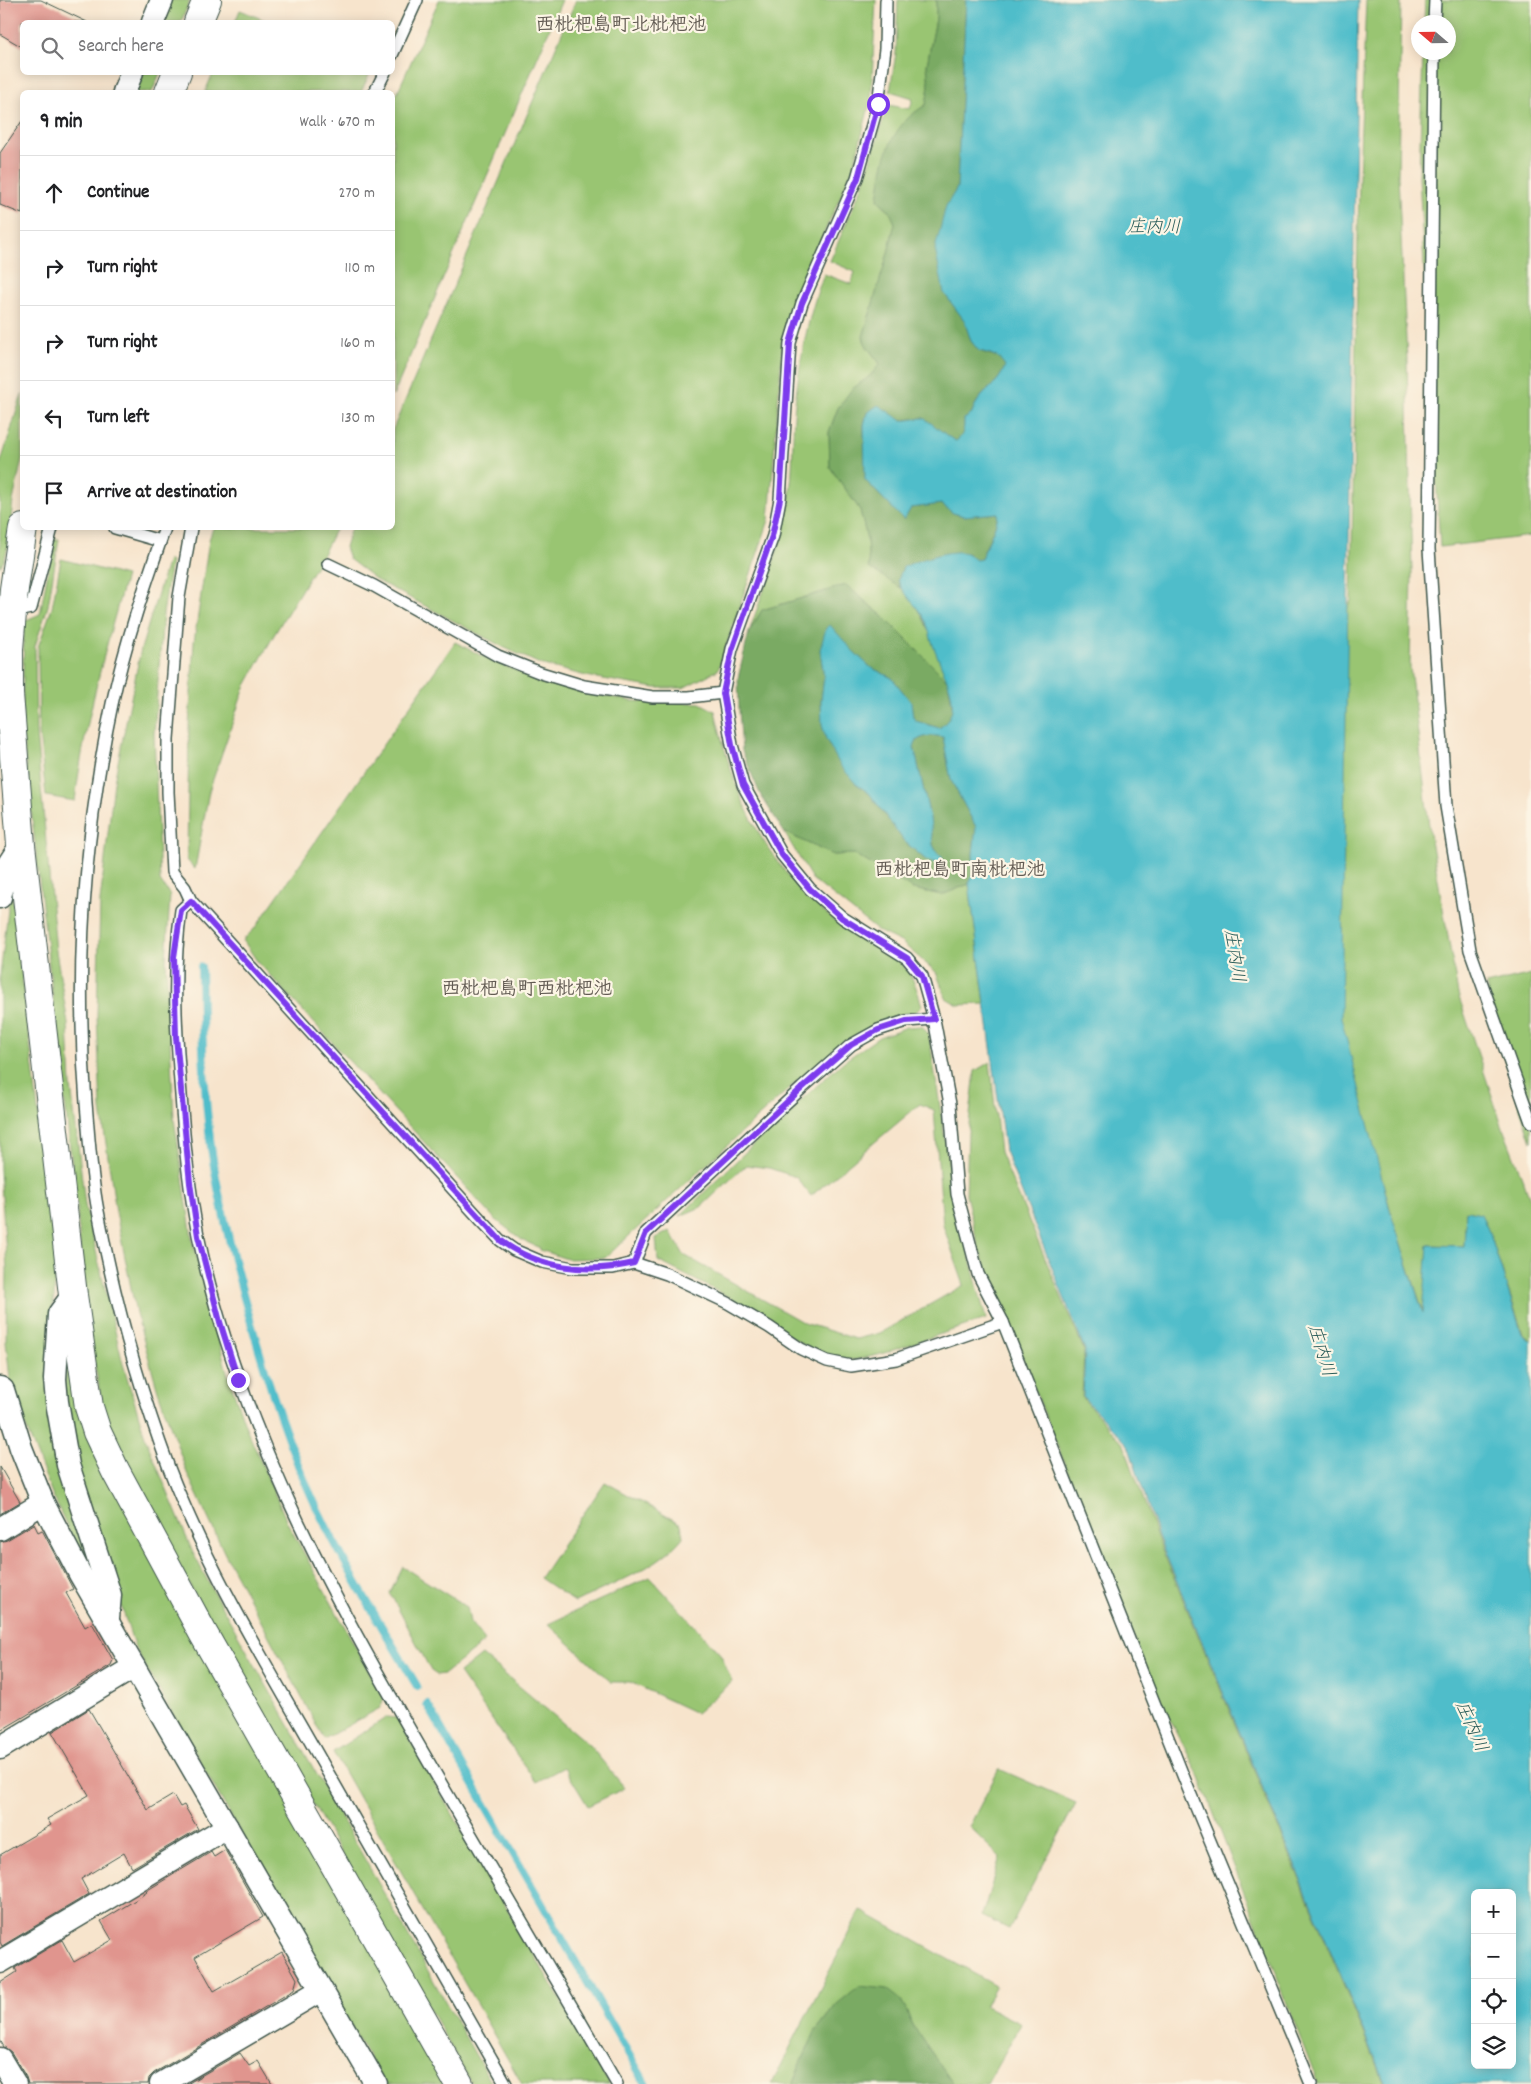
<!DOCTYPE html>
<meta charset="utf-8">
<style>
body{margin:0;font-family:Dekko,"Klee One",sans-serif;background:#f6f6f6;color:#202124}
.controls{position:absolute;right:15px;bottom:15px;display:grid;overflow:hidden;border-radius:8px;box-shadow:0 2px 12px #0003}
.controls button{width:45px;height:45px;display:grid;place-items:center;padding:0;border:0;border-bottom:1px solid #e0e0e0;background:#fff;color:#202124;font:25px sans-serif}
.compass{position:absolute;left:1411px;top:15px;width:45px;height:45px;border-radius:50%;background:#fff;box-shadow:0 2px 12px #0003;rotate:290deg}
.stop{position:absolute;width:15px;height:15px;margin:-11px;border:4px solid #7c3aed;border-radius:50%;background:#fff}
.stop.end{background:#7c3aed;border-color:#fff;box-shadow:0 1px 5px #0008}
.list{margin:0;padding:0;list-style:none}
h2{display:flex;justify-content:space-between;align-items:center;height:65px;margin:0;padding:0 20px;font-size:21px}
h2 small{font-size:16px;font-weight:400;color:#757577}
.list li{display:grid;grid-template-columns:32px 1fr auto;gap:15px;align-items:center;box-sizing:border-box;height:75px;padding:0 20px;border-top:1px solid #e0e0e0}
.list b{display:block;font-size:19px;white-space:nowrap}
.list em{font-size:16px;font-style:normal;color:#757577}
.icon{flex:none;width:28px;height:28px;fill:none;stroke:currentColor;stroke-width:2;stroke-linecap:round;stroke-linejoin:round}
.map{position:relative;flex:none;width:1531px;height:2084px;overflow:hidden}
.search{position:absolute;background:#fff;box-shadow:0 2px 12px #0003;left:20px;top:20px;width:375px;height:55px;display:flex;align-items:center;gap:12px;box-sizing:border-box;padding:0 18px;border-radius:8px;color:#757577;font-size:19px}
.panel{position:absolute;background:#fff;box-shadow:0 2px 12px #0003;left:20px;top:90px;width:375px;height:440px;border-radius:8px}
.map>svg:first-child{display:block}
.green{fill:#99c572;stroke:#5c8153}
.forest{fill:#7aaa64;stroke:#4c744c}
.water{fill:#50bdca;stroke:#387d7f;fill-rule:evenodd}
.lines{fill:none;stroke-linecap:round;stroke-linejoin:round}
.stream{stroke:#50bdca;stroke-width:8}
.building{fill:#e0958e}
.service-casing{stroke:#3f564b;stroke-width:14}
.minor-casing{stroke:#3f564b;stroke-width:25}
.tertiary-casing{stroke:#3f564b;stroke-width:30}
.service{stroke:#fff;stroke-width:11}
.minor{stroke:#fff;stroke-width:22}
.tertiary{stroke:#fff;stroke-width:28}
.route{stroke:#7c3aed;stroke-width:6}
.labels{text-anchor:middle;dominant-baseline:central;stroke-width:4.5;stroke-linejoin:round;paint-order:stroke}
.water-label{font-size:18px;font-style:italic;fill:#2b5d5a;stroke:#fcf5e5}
.quarter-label{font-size:19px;font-weight:bold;fill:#635c54;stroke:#fcf5e5}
</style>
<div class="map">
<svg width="1531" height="2084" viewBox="0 0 1531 2084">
<rect width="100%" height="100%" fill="#fcf5e5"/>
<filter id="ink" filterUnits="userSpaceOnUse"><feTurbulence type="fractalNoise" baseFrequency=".02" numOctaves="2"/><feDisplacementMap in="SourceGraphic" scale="10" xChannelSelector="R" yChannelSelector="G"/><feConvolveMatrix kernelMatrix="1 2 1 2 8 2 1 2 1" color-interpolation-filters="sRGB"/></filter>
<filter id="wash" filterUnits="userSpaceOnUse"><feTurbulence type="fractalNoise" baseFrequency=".0096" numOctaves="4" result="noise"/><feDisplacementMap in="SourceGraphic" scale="20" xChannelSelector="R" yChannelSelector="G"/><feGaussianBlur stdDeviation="1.12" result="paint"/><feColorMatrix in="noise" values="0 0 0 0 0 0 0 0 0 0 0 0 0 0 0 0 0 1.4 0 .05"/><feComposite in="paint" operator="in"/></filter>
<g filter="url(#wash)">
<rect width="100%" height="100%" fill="#f7e4cc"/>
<g class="green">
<path d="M166,0h24l-9,22h-25z"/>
<path d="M439,0h123l-169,396v-294z"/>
<path d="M576,0h300l-5,99 -18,70 -58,128 -12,41 -14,182 -51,150 -35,18h-28l-69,-12 -46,-12 -37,-17 -125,-66 -29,-22 -4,-12 6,-19h41l1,-99z"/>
<path d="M898,0h38v19l-9,46 2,21 -3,19c-34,19 -43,59 -48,95l11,10 6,13 -7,30 -25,84c3,12 11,17 17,27l-9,11 -19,15 -14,18 -9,24 1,35 30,43 7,29 2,29c10,7 24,12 33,21 26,24 32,62 46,92l-63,-63 -39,-33 -84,25 -13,22c14,-41 32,-84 39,-127 7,-36 3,-73 8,-110 5,-41 13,-83 28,-121l27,10 4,-12 -25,-11 31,-72 27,-84 22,4 3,-11 -23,-7 6,-38z"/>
<path d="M1366,0h35l-3,176 9,184 5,214 -2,93 20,167 28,160 43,129 30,78v139l-8,-6 -33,-100 -10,-20 -14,-3 -2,35 -36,-1 -4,69 -30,-91 -34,-122 -28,-112 2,-350 17,-39 8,-422z"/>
<path d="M1425,0h106v536l-91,11 -21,-371 4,-123 25,-1v-30h-24z"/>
<path d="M240,10l29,12h-34z"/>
<path d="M135,73h25l-8,19h-25z"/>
<path d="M213,73v-1l157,1 -9,19h-156z"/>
<path d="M22,394v65l-9,42 -5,45 -4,15 -4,6v-102z"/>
<path d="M213,528h123l-13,26 -49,81 -30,54 -35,102 -14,78 -8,-9 2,-134 5,-84 15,-102z"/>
<path d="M54,539h5l-11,67 -13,40 1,87 20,218 12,73 3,62 14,119 38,159 23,76 47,113 24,45 275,486h-20l-269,-474 -72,-134 -26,-58 -19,-98 -9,-112 -55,-477 2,-110 16,-7z"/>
<path d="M61,559l65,17c-21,74 -42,149 -51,225l-29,-5 -7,-64 -1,-85 14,-39z"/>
<path d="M168,560l3,2 -8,52 -9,120 6,147 10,14 -4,65 8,159 18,119 35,134 18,53 43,99 96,174 -4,10 -56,31 -99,-185 -38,-81 -29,-82 -22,-78 -20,-101 -15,-103 -4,-93 3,-114 14,-120 27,-133z"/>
<path d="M455,642l37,19 41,16 46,14 53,10 68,2 15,8c15,66 35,123 82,174 18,20 41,40 64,55 11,7 26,11 37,20 14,11 19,29 24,46l-6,6 -39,13 -25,12 -59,48 -188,173 -38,1 -27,-9v-2l-18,-8 -27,-21 -238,-258 -14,-21 12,-12z"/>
<path d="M784,832l49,23 21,-1 59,35 29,6 27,-11 16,120 -27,1 -12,-7 -10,-26 -35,-30 -23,-11 -66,-52z"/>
<path d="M11,885l44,368 -1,44 -6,45 47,231 -7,-2 -35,-75 -42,-107 -5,-47 1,-73 -7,-101v-191z"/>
<path d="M1531,974v168l-18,-55 -27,-102z"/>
<path d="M922,1026l7,9 25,163 32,121 -108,36 -24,5 -28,-3 -24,-13 -73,-47 -71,-36 -2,-23 14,-7 14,24 120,68 52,16 24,-6 84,-48 -21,-60 -9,-115 -14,-6 -109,92 -15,-19 -27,-9 -23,-3 -45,42 -21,9 84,-82 79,-72 36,-25 28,-10z"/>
<path d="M990,1062l10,90 84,198 -2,47 42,48 33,92 228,547h-67l-118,-306 -48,-95 -173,-433 -13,-55 2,-62 7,-62z"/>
<path d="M68,1346l6,41 371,697h-61l-249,-436 -63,-194 -7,-43 -1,-63z"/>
<path d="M605,1482l76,42 2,13c-24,31 -73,48 -108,65l-35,-24z"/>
<path d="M403,1567l64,40 3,15 15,19 -41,33 -7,1 -6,-4 -41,-78z"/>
<path d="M650,1577l71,78 11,27 -36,31 -66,-31h-19l-63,-58z"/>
<path d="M482,1655l107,90 36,43 -37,18 -24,-39 -28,15 -77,-109z"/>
<path d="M387,1717l10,1 212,366h-87l-189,-332z"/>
<path d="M999,1769l77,34 -67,126 -27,-13 18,-59 -31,-30z"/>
<path d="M860,1910l136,76 -11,20 36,18 -34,60h-34l-39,-57 -13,-27 -64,4 -22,28 -23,52h-20c28,-59 60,-115 88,-174z"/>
</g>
<g class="forest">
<path d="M936,0h30l-9,188 -11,19 -3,17 1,69 20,27 7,21 8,10 22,7 4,8c-6,21 -30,27 -33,48l-8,5v10l-3,9 -5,3c-8,-3 -23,-17 -33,-23l-20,2 -36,-8 -3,13 1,55 39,40 7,-12 31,-4 11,9 11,3 34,-3c-1,14 -12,31 -17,46l-5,1 -9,-7 -69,27 3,8 -32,-20 -2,-29 -7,-29 -30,-43 -1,-35 9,-24 14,-19 19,-14 9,-11c-6,-10 -14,-15 -17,-27l25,-84 7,-30 -6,-13 -11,-10c5,-41 10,-73 48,-95l3,-19 -2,-21 9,-46z"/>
<path d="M846,585l39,33 63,63 5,29 -5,12 -9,6 -23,-7 -3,-4 -2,-15 -19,-24 -22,-11 -17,-16 -33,-1 4,27 -3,23 1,25 4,14 30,45 13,9 35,48 22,19 11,-7 -4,-8 -3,-27 -16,-71 2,-6c8,-6 18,-6 27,-4l8,43 25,47 -3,27 1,17 -5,13 -27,11 -29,-6 -59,-35 -21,1 -49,-23 -24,-38 -18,-43 -3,-41 -1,-32 11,-46 13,-22z"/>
<path d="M859,1986l28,3 14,11 13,27 39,57h-161l23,-52 22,-28z"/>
</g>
<path class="water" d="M966,0h392l-17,1017 49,193 33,103 5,-68 36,1 2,-35 15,3 9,20 32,100 9,7v743h-145l-228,-548 -30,-91 -45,-48 2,-47 -80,-199 -36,-267 5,-13 -1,-17 3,-27 -25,-47 -8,-43c-9,-2 -19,-2 -27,4l-2,6 16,71 3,27 4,8 6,5 -3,6 -14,-4 -22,-19 -35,-48 -13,-9 -16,-19 -14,-26 -4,-14 -1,-25 3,-23 -4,-27 6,-22 4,-3 23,26 17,16 22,11 19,24 2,15 3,4 23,7c27,-17 6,-50 -2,-73 -5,-10 -7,-22 -11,-33 -7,-15 -22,-26 -28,-42l5,-13c13,-6 49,-19 63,-14 3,1 7,5 10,7l5,-1c5,-13 17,-35 17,-46l-34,3 -11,-3 -12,-9 -30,4 -7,12 -39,-40 -1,-55 3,-12 11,-8c6,3 21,15 24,15 6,1 15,-2 21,-2 10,5 25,20 33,23 8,-5 8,-13 8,-22l8,-5c4,-21 27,-27 33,-48 -6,-11 -14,-12 -26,-15l-8,-10 -7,-21 -20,-27 -9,-44 11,-43 11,-18zM1475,1893h37v172h-37z"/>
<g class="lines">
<g class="stream">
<path d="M201,967c1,60 2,120 10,180 9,63 25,124 43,186 17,58 36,118 62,173 30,62 66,121 101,180"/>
<path d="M427,1704l219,380"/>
</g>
</g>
<g id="blocks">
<g class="building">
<path d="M0,0h41l46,22h-65v25l-22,-13z"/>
<path d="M22,121v93l-22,-9v-52z"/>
<path d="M0,1467l20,35 -20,12z"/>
<path d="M34,1524l4,8 4,-2 31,59 -7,4 19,34 7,-4 21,37 -2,5 -111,66v-189l7,-2z"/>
<path d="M89,1709l59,101 25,-15 7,12 4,-2 14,24 -66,39 -8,-15 -43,26 8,15 -87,52 -2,-4v-87l51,-30 -4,-6 42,-24 -37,-63z"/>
<path d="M225,1850l38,67 -68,40 19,34 68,-39 15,27 -3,11 -140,83 -5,5 -1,6h-120l-2,-7 -15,-25 -7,-5 -4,-7v-57l17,-11 -2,-4 47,-28 12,22 38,-22 -11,-19 36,-22 10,-7 -1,-1 65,-39 3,5z"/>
<path d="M240,2053l9,13 9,-5 14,23h-85z"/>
</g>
</g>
</g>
<g filter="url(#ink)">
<use href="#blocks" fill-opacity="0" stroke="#3f564b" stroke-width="1"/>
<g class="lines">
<g class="service-casing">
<g id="service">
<path d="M1434,22l1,-22"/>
<path d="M1434,52l-5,497 17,257 24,144 61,172"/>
<path d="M392,55l25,-55"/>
<path d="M375,92l10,-20"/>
<path d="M115,528l45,13"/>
<path d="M165,528c-20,57 -40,116 -53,176 -28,131 -37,265 -26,399 3,35 5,72 12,108 16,88 40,173 71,257 36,94 88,181 138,268 66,116 132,232 199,348"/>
<path d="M191,528l-12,69 -11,142v53l4,80 13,16 6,13 290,319 19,20 14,10 28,12 31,6h40l21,-5 33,11 61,29 41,24 32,22 26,12 24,5 45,-7 107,-37 185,466 123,296"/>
<path d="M328,564l46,22 124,70 43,17 43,13 69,11h36l34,-4"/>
<path d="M12,612l19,-4 21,-80"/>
<path d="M191,901l-10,9c-9,63 -5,122 0,185 3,47 8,94 17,140 42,201 142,375 244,550 58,99 117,199 175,299"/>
<path d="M934,1019l16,85 7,90 21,80 25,48"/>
<path d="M634,1263l12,-30 156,-145 49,-43 27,-15 28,-9 28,-2 -12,-43 -15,-18 -64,-40 -33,-29 -28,-34 -39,-70 -11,-40 -9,-52 9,-44 41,-113 7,-37 10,-156 12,-40 55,-125 21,-74 7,-55 1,-49"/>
</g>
</g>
<g class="minor-casing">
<g id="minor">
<path d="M153,22l9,-22"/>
<path d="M124,92l8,-20"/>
<path d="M0,897l6,-29 15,-23"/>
<path d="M73,1295l-14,19 -4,65 2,23 11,63 42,130 -2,23"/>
<path d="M0,1388l3,2 18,58 22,55 37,71 296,510"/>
<path d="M0,1529l43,-26"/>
<path d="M0,1748l134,-81"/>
<path d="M0,1962l227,-135"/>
<path d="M0,2059l15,25"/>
<path d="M161,2084l160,-94"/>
</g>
</g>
<g class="tertiary-casing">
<g id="tertiary">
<path d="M198,22l9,-22"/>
<path d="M169,92l8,-20"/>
<path d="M23,528l-9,61 -5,60v45l12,151 52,450 16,112 8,25 18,38 88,163 256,451"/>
</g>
</g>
<use href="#service" class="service"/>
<use href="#minor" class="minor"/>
<use href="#tertiary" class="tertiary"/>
</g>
</g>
<g class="lines" filter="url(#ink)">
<path class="route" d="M238,1380l-18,-58 -22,-86 -8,-53 -14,-146 -2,-80 7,-47 10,-9 309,339c38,29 88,34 134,23l12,-30 156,-145 49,-43 27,-15 28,-9 28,-2 -12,-43 -15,-18 -65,-40 -32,-29 -28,-34 -39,-70 -11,-40 -9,-52 9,-43 40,-114 8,-37 10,-156 12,-40 56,-125 20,-74"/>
</g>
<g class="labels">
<g class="water-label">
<text x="1154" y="228">庄内川</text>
<text transform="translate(1233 956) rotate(81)">庄内川</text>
<text transform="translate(1320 1351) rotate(73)">庄内川</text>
<text transform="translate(1470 1727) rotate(66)">庄内川</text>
</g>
<g class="quarter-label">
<text x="621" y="26">西枇杷島町北枇杷池</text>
<text x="960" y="871">西枇杷島町南枇杷池</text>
<text x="527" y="990">西枇杷島町西枇杷池</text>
</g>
</g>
</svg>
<div class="controls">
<button>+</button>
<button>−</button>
<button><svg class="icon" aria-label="locate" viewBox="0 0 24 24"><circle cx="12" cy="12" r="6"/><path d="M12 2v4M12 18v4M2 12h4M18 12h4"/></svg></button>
<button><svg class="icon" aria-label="layers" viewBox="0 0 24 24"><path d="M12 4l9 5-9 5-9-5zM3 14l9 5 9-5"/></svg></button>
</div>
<svg class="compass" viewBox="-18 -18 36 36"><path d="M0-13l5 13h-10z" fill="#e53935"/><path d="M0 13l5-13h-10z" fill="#757577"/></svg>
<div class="stop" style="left:878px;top:104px"></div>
<div class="stop end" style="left:238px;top:1380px"></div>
<div class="search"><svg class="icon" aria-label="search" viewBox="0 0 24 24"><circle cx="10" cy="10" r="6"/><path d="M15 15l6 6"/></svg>Search here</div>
<section class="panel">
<h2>9 min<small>Walk · 670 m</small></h2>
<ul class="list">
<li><svg class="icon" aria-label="ahead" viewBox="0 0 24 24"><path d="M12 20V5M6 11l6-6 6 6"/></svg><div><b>Continue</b></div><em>270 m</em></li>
<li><svg class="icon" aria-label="right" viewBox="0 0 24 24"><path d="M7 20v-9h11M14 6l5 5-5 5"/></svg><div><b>Turn right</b></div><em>110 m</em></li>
<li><svg class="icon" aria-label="right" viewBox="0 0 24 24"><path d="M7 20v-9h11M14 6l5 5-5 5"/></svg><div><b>Turn right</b></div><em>160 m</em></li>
<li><svg class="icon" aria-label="left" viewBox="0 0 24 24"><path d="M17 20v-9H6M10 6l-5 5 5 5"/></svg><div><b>Turn left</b></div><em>130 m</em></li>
<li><svg class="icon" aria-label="arrive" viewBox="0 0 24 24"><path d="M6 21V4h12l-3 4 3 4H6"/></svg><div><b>Arrive at destination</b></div></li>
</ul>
</section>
</div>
